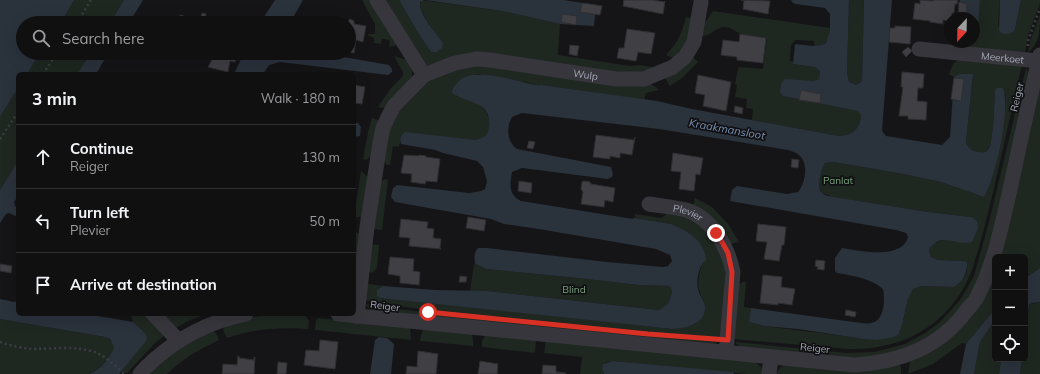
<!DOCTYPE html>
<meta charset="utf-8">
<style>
body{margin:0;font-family:Mulish,sans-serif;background:#1e1e1f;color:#f1f3f6}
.controls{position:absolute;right:12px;bottom:12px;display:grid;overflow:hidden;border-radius:6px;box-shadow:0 4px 16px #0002}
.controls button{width:36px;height:36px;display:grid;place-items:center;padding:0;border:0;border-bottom:1px solid #303031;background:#101011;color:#f1f3f6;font:20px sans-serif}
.compass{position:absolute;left:944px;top:12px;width:36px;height:36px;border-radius:50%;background:#101011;box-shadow:0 4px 16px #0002;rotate:202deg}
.stop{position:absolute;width:12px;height:12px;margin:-9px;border:3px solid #d93025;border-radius:50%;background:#fff}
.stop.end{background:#d93025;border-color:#fff;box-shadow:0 1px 4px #0008}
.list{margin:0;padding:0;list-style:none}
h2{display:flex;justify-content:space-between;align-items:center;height:52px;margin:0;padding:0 16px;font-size:17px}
h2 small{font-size:13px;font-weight:400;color:#9c9d9f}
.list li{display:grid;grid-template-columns:26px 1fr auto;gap:12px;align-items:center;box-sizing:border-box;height:64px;padding:0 16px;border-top:1px solid #303031}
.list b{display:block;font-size:15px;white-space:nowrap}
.list p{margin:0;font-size:13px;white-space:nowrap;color:#9c9d9f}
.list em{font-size:13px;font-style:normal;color:#9c9d9f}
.icon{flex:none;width:22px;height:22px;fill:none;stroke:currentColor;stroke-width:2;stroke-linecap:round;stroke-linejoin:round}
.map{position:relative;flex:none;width:1040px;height:374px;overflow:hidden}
.search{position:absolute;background:#101011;box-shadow:0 4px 16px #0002;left:16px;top:16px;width:340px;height:44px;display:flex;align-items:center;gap:10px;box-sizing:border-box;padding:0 14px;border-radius:22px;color:#9c9d9f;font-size:15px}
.panel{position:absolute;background:#101011;box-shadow:0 4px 16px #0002;left:16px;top:72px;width:340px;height:244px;border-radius:6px}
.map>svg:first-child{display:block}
.green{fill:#1f2721}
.water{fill:#2a323c}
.building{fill:#3f3f44;stroke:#2f2f33}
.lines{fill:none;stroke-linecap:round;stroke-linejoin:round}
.path{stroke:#3c3d43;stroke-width:2.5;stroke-dasharray:2 3;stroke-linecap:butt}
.minor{stroke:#36363c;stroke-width:15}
.route{stroke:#d93025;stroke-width:5}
.labels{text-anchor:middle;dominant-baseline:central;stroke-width:3.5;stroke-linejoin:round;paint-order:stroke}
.street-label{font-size:10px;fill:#a6a9b8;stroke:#101012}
.park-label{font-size:10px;fill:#7ba582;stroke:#101012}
.water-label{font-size:11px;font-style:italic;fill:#7a93b6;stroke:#101012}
</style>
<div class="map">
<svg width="1040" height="374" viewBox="0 0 1040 374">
<rect width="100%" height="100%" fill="#151517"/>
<g class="green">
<path d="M74,0h50l-14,23h-49z"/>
<path d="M362,0h9l27,45 -9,2 1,-6 -5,-2h-3l-1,5 -7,-1v-5l-5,-2 -1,-2h6l1,-1v-9z"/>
<path d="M383,0h16l19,33 13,19 12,-9c-7,-9 -26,-32 -22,-43l81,11 58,13 -2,31 72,11 11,-1 15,3 -27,7 -128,-19 -72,9h-4z"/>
<path d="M849,0h15l-2,79 -1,3 -5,3 -7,-3 -2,-9z"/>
<path d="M980,0h20l-2,24 2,8 15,-3 6,-29h19v3l-12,33 -3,17 -63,-6 -4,-5h16z"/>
<path d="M713,11l117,17c-1,13 -3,17 -16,18v-5l-18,-1 -5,5 -1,16h4l-1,3 21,3 6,4 -1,8 -3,1 -32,16 73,15 4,4c-1,14 -8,20 -22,21l-87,-16 1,-11 -7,-1 1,-9 -12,-2 2,-12 -2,-1 3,-15 1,-2 24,2 4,-31c-8,-2 -17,-2 -25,-4 -7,-2 -10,-7 -18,-7 -8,0 -14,10 -23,9l3,-12z"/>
<path d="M1040,15c0,12 0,29 -12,37l3,-13z"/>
<path d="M686,17l8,2 -1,13 -16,26 -10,-2v-2c11,-12 15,-21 19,-37z"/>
<path d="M40,53h51l-14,21h-50z"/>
<path d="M691,55l7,7 -16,16 -12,8 -5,-8z"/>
<path d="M394,56l13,4 5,10v7l-25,32 -9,-2 13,-19 12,-12v-4z"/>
<path d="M961,57l61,8c-10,42 -19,85 -29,127 -5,21 -10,41 -16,62 -3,7 -4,16 -8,23 -22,50 -69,74 -122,72l-113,-10 3,-54 6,-3h3l-2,25 7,1 -2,14 15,4 113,14 25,-15 6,-26 5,-10 8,-3 33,1c9,-8 14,-10 13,-24l-2,-2 -27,-1 -7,-3 -2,-7c9,-15 25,-9 39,-7l3,-26 -43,-5 -95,-15 -11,-4c-5,-9 -3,-22 3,-30l9,-1 69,12 38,8 43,15c13,-22 23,-78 21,-103l-9,-6 -1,3 -2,36 -3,20 -4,5c-9,1 -17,-1 -20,-10l7,-68h-14l-5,3 -5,-3 4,-10z"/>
<path d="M469,65l181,18 9,7 -13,3 -2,7 -102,-15h-6l-20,-5 -39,-6 -21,22c14,4 29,7 33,23 1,6 1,16 -5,19 -13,5 -30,-1 -43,-1 -13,0 -27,0 -40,0l-2,10 -6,-1 -3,19h-3l-5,-6 3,-19 11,-25 34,-36z"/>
<path d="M1026,68l2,4 -39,180 -16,40 -14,19 -23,22 -27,16 -50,10 -119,-12 -5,-5 112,11 27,-1 31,-8 20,-11 15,-11 20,-22 14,-24 16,-58z"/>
<path d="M1040,79v189l-15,10v-21h-27z"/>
<path d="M18,88v73l-18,29v-73z"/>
<path d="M372,118l9,3 -9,35 -6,4 -3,-1 5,-27z"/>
<path d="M361,171l8,7 -5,38 -10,2z"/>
<path d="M385,179l3,1 -6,50 -7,-1 -2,-2 6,-44z"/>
<path d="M695,198l17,9 16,17 11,18 -9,2 -37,-36z"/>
<path d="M670,212l17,3 21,15 18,33 -5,75c-69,-4 -138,-11 -206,-19 -51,-5 -101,-9 -151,-19l1,-15 4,-1 14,2 -6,4 219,30 76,9 32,-28c-9,-13 -6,-25 -1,-39l-32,-38 -36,-5v-5l26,4z"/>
<path d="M354,231l7,4 -5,39h-2z"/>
<path d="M373,245h6l-2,23 -5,5 -5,-3 3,-24z"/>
<path d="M474,264l12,5 92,9 60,7 30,1 3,2 1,4 -4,12 -8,6 -173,-19h-17z"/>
<path d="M995,268v41l-29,35 -4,-1 -29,21 -25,10 2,-12z"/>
<path d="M1040,302v72h-20l2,-15h3v-21l4,-31 1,-3z"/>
<path d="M365,304c71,11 143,18 215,25 46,5 93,9 139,12l-4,3 -344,-33z"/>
<path d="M131,314h15l18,22 -8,6 -29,31 -6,-2 9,-12 15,-25 -12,-12z"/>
<path d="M160,314h47l-17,6 -14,8z"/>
<path d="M273,314l33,2 3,5 -1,8c-31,-2 -52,0 -81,9l-4,-8 2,-6 23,-6z"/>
<path d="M318,318l92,9 1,13 -96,-10 1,-10z"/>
<path d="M0,319l105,18c5,2 7,5 9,11 -6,12 -13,20 -25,26h-89z"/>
<path d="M995,320v39h6l-2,15h-25l6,-32z"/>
<path d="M424,328l48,5 1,7v6l-53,-5 1,-5z"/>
<path d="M211,330l5,3 3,7c-19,9 -37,19 -52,34h-18l32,-29z"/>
<path d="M486,334l50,5 -1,14 -53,-6v-6z"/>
<path d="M546,340l208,21 7,6 3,7h-18l-133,-13 -9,2 -1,10 1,1h-24l2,-17 -38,-4z"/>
<path d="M788,364h111l2,3v7h-126l6,-7z"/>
</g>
<g class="water">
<path d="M0,0h74l-13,23h-38v30h17l-13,21h-9v14l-18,29z"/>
<path d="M124,0h19l-14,23h-19z"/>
<path d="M275,0h28l-13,23h-30z"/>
<path d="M399,0h25l-4,2c0,15 15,29 23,41l-1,5 -6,4h-5l-13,-19z"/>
<path d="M425,0h138l33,5 -2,21 -34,-2 -58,-13z"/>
<path d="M791,0h58l-2,73 2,9 7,3 5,-3 1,-3 2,-79h28l-10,131 4,5 56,9 8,-8 4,-60 5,-3h14l-7,68c3,9 11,11 20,10l4,-5 3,-20 2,-36 1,-3h7c8,21 -7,90 -19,109l-43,-15 -38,-8 -69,-12 -9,1c-4,6 -9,24 -3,30 2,2 4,2 6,3l100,16 43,5 6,4 1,7 -6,14c-16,5 -31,-12 -43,8l2,7 7,3 27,1 2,2c0,12 -4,18 -13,24l-33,-1 -8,3 -5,10 -6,26 -4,10 -4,2 -17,3 -13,-1 -66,-10 -34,-3 -15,-4 2,-14 110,15c3,0 7,1 10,0 14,-2 14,-24 12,-34 -13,-11 -29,-13 -46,-16l-2,-2v-13l7,-10c18,3 60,12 66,-11l-2,-4 -10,-3 -166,-29 2,-11 5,-4 50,8 11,-2c7,-9 11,-27 2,-36 -3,-3 -8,-5 -12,-6l-129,-21 -137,-16 -10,4c-6,10 -5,25 5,32l94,18 2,7 -1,3 -4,2 -86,-11 -10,4c-2,12 -4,23 9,29l112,18v-1l38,6c16,7 34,16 35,36 -7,5 -10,21 -8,29 1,7 7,11 7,18 1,17 -20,21 -33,22 -97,-11 -194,-20 -291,-31l-4,-2v-6l6,-4 52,4 52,1 172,19 9,-6 4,-12 -1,-4 -3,-2 -30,-1 -60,-7 -92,-9 -11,-5c-1,-6 -1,-12 3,-16h9l120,14 56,5 5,-1 4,-5 -2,-6 -14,-6 -117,-20 -35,-5 -13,-5 -96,-17 -4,-5 2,-9 4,-3 72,8 12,-2 4,-2 2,-8 -4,-14 -6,-6 -34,-8 -8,-3 -34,-6c-2,-5 0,-8 4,-12l70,8c8,-2 13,-3 14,-13 3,-27 -22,-23 -37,-34 0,-5 3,-7 6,-11 11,-13 42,-5 57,-2 10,2 17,6 27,5l115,16 35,8 147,27c14,-1 21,-7 22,-21l-4,-4 -74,-15 -3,-4 1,-8 4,-5 28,2 6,-2 1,-8 -6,-4 -21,-3 2,-20 19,2 7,-1 5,-2 4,-13v-16l-5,-6 -29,-4 -3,-1z"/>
<path d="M960,0h20l-2,24 -3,6 -1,-12h-16z"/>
<path d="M1000,0h21l-6,29c-2,5 -8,6 -14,4l-2,-3z"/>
<path d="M91,53h53l4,5 -4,1 -38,-2 -10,17h-19z"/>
<path d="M244,53h77l68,12 3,4v3l-4,3 -108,-13 -11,3 -6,9h-29z"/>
<path d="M354,122l4,1 3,4 -1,9 -6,1z"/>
<path d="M18,161v35l-4,6 1,4 3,2v9l-9,-4 -3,1 -6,9v-33z"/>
<path d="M1040,268v34l-8,1 -3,2 -4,33v-60z"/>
<path d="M0,299l14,3 4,-2v14h68l47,8 13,12 1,4 -1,3 -27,33h-30c12,-5 19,-14 25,-26l-4,-9 -5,-2 -105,-18z"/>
<path d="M995,309v11l-15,22 -6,32h-14l6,-30z"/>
<path d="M379,337l8,1 7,6 -3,30h-21l5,-34z"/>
<path d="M1001,359h21l-2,15h-21z"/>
<path d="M613,361l120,11 1,2h-130l-2,-6 1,-4z"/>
</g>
<g class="building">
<path d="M624,0h29l11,2 1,-1 -2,13 -40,-8z"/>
<path d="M741,0l29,1 -2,13 -25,-5 1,-9z"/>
<path d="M920,0l13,1v-1h25l-1,4h-2l-1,9h-2l-2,8 -7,-1v4l-13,-2v-1l-17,-2 2,-16 5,1z"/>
<path d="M959,2l8,2 -1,14h-8z"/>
<path d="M582,3l20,3 -2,9 -20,-3z"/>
<path d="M202,13l4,1 -1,7 -5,-1z"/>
<path d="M562,14l15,2 -1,9 -15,-3z"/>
<path d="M180,15l14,4 -1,2 8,2h-32l1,-4 8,2z"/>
<path d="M350,19l4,2v3l12,2 -3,16 -7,-2 -2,13 -5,-1v-29h-8v-1l6,1z"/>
<path d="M895,26l16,1 -1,17 -21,-2 1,-14h5z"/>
<path d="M627,29l28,4 -4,21 -13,-2 -2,9 -19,-3 2,-10h5z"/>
<path d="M740,34l26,4 -3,25 -26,-3v-3l-16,-2 2,-15 16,2z"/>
<path d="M570,45l9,1 -2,10 -8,-2z"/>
<path d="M908,47l4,4 -6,6 -4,-5z"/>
<path d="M201,53h36l-2,9 -5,-1 -2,11 -20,-5 5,-9 -13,-4z"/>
<path d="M902,72l22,2 -1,14h-5l-1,13 10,1 -1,18 -18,-1v-3h-9l4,-29h-2z"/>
<path d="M698,75l33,7 -5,29 -23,-5 2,-11 -10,-2z"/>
<path d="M954,78l10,1 -3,22 -10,-2z"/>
<path d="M354,85l11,2 -3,17 -8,-1z"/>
<path d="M801,90l20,4 -1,9 -21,-3z"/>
<path d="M735,106l8,2 -1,6 -8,-2z"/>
<path d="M596,135l38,5 1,-3 -3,18 -12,-2v5l-10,-2v3l-17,-2z"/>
<path d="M529,141l6,1 -2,7 -6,-1z"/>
<path d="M673,153l30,5 -3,17 -4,-1 -2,17 -15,-2 2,-17 -10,-1z"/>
<path d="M404,155l15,1v-1l7,1v1l14,2 -3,23 -11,-1 -1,3 -14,-2 1,-8 -11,-1z"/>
<path d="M792,159l7,1 -1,8 -7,-1z"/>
<path d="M519,181l13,2 -1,10 -13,-2z"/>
<path d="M584,181l6,1 1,2 24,4 -2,14 -8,-2 -1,7 -23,-3 2,-12 -2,-3 1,-7z"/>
<path d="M468,217l18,3 -2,11 -18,-3z"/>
<path d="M401,219l27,3 -1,6 7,1 -1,9 8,1 -1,9 1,1 -32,-3 1,-8 -11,-1z"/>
<path d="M758,224l28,3 -2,18h-2l-3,16 -15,-2 3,-17 -11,-1z"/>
<path d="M390,257l24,2 -1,12 7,1 -1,13 -19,-2v-7l-12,-2z"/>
<path d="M816,260l9,1 -1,9 -7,-1 1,-2 -3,-1z"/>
<path d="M0,264l12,2 -1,7 -11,-2z"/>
<path d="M763,275l19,2 -1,10 14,2 -3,16 -14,-2v2l-18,-2z"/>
<path d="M460,276l7,1 -1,5h-7z"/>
<path d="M846,310l10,2 -1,5 -10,-2z"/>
<path d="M320,340l18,2 -3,27 -31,-4 2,-15 13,1z"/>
<path d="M418,351l20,3 -2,20h-30l1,-8 10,1z"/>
<path d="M238,356h1v2l15,2v-3h1l-1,17h-32l1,-10 14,1z"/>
<path d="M480,361l18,3 -1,10h-19z"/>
<path d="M278,362l9,1 -1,11h-9z"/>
<path d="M543,365l13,1v6l10,1v1h-24z"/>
</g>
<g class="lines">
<g class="path">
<path d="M77,23l14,-23"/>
<path d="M1028,46v-5l12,-33"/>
<path d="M43,74l14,-21"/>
<path d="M0,139l18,-27"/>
<path d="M0,342c11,4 22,6 33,7 21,0 44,-4 64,4 9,4 20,14 27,21"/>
</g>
<g class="minor">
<path d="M377,0l47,75"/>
<path id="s1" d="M919,49l119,12"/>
<path id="s2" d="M649,204c12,2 25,3 37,6 26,8 42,37 47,62l-7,80"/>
<path d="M153,314l26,27"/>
<path d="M338,314l516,51c46,-3 85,-17 113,-55 4,-5 9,-9 11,-15 16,-31 23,-67 31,-101 10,-47 20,-93 31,-139"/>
<path id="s3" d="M357,316l10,-89 13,-84 3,-15 5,-11 6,-11 30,-31 31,-12 21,-4 14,1 126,19h28l29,-12 12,-10 9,-15 7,-40"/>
<path d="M140,374c4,-6 10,-10 15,-15 26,-23 57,-38 91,-45"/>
<path d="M769,374l2,-17"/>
</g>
</g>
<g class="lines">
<path class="route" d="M428,312l220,22 80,6 4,-68 -4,-19 -6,-11 -6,-9"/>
</g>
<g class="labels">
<g class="street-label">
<text stroke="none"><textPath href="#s1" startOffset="84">Meerkoet</textPath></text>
<text stroke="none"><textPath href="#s3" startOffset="423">Wulp</textPath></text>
<text transform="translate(1017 97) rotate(-77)">Reiger</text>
<text stroke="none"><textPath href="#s2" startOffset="40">Plevier</textPath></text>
<text transform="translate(385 306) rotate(8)">Reiger</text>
<text transform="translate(815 348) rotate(6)">Reiger</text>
</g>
<g class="park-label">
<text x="838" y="180">Panlat</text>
<text x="574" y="289">Blind</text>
</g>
<g class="water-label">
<text transform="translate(727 129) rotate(10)">Kraakmansloot</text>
</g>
</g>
</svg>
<div class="controls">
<button>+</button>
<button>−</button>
<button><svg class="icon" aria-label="locate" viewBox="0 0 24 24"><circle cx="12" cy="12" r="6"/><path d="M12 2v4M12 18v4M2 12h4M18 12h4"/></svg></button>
</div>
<svg class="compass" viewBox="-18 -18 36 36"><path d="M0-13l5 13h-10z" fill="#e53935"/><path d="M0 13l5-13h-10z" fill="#9c9d9f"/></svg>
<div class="stop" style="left:428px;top:312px"></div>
<div class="stop end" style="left:716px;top:233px"></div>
<div class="search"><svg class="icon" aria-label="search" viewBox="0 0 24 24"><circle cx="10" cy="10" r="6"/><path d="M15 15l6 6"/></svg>Search here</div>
<section class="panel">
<h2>3 min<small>Walk · 180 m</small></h2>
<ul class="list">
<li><svg class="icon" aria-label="ahead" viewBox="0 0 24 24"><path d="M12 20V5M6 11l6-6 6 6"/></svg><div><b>Continue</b><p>Reiger</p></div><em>130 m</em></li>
<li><svg class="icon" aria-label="left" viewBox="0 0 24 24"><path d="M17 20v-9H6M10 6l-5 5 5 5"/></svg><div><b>Turn left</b><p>Plevier</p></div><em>50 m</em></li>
<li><svg class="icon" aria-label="arrive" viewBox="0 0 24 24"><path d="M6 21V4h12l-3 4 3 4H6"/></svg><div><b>Arrive at destination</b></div></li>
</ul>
</section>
</div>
